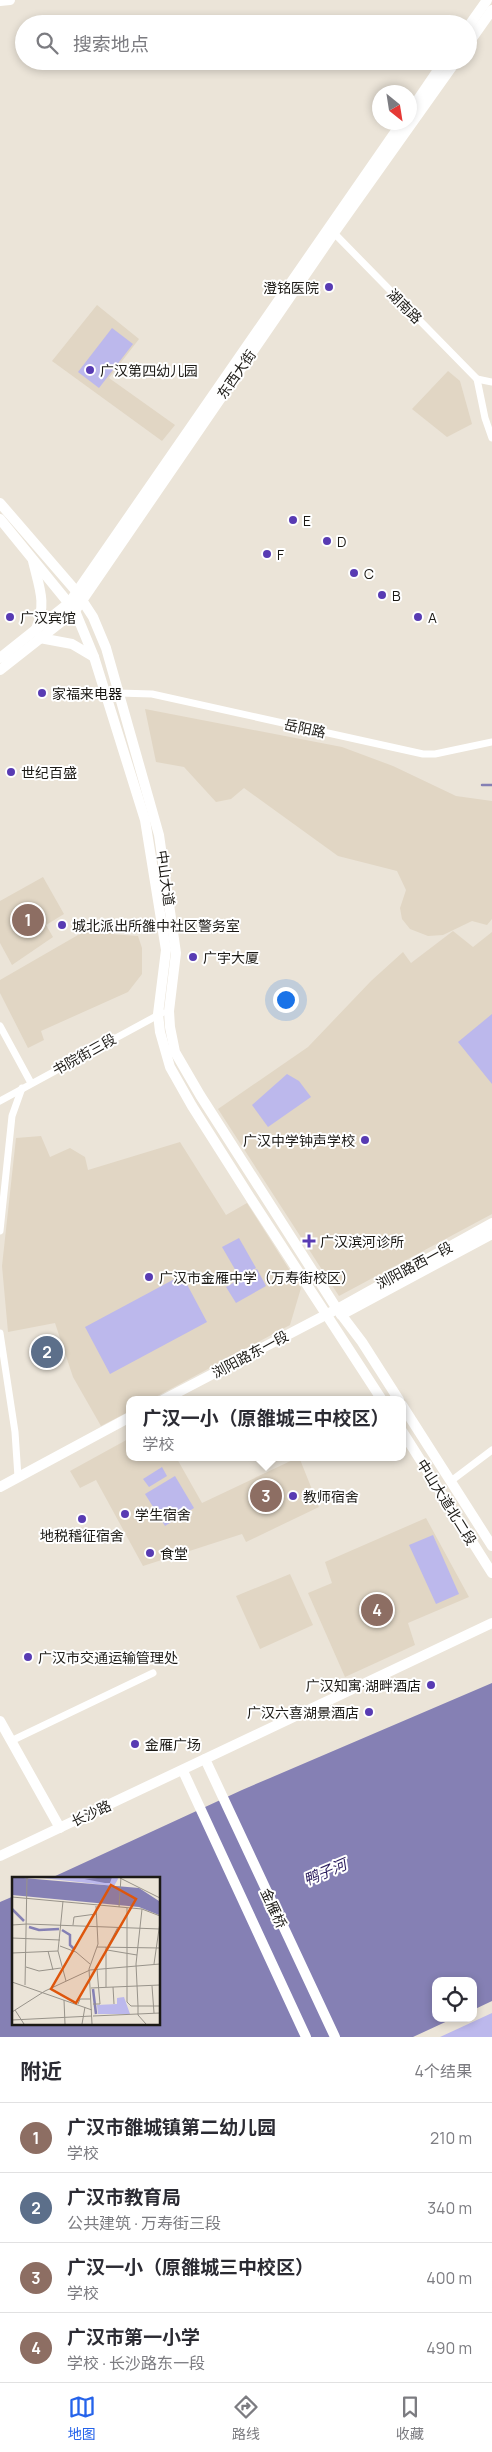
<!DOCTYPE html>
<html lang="zh">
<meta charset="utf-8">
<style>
body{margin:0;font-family:Manrope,"Noto Sans SC",sans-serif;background:#f2f2f3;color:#2b2b33}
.controls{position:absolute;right:15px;bottom:15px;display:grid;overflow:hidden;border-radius:10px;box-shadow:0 2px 8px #0003}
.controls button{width:45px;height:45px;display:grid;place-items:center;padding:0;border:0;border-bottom:1px solid #e1e1e2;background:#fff;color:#2b2b33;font:25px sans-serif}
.compass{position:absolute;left:372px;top:85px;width:45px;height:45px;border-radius:50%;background:#fff;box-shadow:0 2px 8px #0003;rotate:150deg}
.you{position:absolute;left:285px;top:999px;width:18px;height:18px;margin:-12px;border:4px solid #fff;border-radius:50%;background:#1a73e8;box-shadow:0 0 0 8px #1a73e833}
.badge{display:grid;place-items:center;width:32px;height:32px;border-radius:50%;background:#2563eb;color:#fff;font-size:16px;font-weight:700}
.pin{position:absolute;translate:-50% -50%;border:2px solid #fff;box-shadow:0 1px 5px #0006}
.popup{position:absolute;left:126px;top:1396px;width:280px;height:65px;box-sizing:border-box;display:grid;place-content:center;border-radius:10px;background:#fff;filter:drop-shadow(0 1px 4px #0005);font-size:16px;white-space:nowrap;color:#7c7c81}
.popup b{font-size:19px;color:#2b2b33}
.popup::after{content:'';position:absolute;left:50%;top:100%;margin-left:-10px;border:10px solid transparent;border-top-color:#fff}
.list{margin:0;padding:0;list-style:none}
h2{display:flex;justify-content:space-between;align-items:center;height:65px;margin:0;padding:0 20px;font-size:21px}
h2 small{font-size:16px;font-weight:400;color:#7c7c81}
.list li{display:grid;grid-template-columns:32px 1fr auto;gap:15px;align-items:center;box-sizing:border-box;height:70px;padding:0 20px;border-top:1px solid #e1e1e2}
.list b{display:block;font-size:19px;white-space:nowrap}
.list p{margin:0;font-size:16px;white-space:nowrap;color:#7c7c81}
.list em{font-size:16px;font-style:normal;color:#7c7c81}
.icon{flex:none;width:28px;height:28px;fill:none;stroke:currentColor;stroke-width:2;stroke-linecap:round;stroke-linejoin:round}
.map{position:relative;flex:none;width:492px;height:2037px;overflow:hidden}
.search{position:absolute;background:#fff;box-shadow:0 2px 8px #0003;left:15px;right:15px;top:15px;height:55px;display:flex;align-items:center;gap:12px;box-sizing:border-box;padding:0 18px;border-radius:28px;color:#7c7c81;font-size:19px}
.sheet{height:345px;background:#fff}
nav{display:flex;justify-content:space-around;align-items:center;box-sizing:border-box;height:70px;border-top:1px solid #e1e1e2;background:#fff;font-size:14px;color:#7c7c81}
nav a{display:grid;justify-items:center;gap:2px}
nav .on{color:#2563eb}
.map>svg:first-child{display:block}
.built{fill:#e1d6c4}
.green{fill:#bcb8ec}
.water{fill:#8580b4}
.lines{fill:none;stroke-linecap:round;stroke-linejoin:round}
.stream{stroke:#8580b4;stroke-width:2.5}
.street{stroke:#fff;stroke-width:7}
.secondary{stroke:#fff;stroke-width:10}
.poi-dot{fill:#583bb3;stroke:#fff;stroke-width:2}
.labels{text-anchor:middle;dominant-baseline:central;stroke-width:4;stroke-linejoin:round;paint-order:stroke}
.poi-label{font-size:14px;fill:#1c1a16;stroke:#fff;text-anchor:start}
.street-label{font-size:14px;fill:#1c1a16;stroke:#fff}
.water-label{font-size:15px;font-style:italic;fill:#2f2161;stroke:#fff}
.inset-river{fill:none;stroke:#8580b4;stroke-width:2.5}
.inset-road{fill:none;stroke:#98938a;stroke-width:1}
.view{fill:#de560c;fill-opacity:0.15;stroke:#de560c;stroke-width:2.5}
.inset-edge{fill:none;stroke:#1c1a16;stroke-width:2.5}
</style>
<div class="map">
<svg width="492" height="2037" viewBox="0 0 492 2037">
<rect width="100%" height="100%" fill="#ebe4d8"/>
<g class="built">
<path d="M97,305l42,34 -30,39 66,47 -13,16 -110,-80z"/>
<path d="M448,371l12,10 12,43 -25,13 -35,-28z"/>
<path d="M145,709l197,38 51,19 63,30 36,5v118l-5,6 -15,-4 -29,14 -15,1 -18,-7 -8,-10 -2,-11 6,-18 -9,-19 -59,-15 -94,-68 -13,11 -15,3 -32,-35 -28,-5z"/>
<path d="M43,877l21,37 -18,11 7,12 -41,28 -12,-22v-42z"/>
<path d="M104,920l7,14 27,2 4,12v26l-14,18 -87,39 3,9 -16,8 -28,-55v-13z"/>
<path d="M453,931l20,16 19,-15v282l-153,82 -121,-187 90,-62 63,-66 32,-29 8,11z"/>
<path d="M41,1136l9,21 20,-9 15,9 3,13 92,-28 46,73 21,-12 54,85 -11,37 -140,75h-20v11l-29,15 -28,-49 -18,-54 -47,9 -6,-66 14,-128z"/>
<path d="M130,1438v19h46l26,46 97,-46 20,50 -73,35 -4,-8 -99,32 -47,-86 -16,8 -10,-17z"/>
<path d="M426,1518l43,79 -61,26 7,22 -70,32 -37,-84 24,-10 -7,-21z"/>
<path d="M290,1574l23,51 -53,24 -24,-53z"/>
</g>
<g class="green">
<path d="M112,328l21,16 -34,44 -21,-16z"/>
<path d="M492,1014v70l-34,-42z"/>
<path d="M287,1074l12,7 12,16 -43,30 -16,-22z"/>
<path d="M239,1238l17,30 -16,10 -18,-31z"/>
<path d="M257,1269l9,17 -30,17 -10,-16z"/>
<path d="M182,1275l25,47 -97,52 -25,-47z"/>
<path d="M162,1467l5,9 -18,11 -6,-8z"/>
<path d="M175,1476l19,32 -29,18 -20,-32z"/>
<path d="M433,1535l26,59 -23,10 -27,-59z"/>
<path d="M492,2013v24h-52z"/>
</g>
<path class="water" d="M492,1683v318l-19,9v-29h-37v37h18l-41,19h-413v-135l14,-6v127h145v-145h-108l191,-88z"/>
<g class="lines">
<path class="stream" d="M482,785h10"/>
<g class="street">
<path d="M334,233l143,146 8,39 7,20"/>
<path d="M477,379l15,3"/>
<path d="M118,693l34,1 271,60h12l57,-12"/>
<path d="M0,1026l31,57"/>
<path d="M0,1101l162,-88"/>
<path d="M0,1231l12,-115 10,-28"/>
<path d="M0,1333l15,99 3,45"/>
<path d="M451,1481l41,-31"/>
<path d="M11,1741l142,-68"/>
</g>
<g class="secondary">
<path d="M0,1l10,-1"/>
<path d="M468,27l19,-27"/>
<path d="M468,44l24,-34"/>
<path d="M410,111l34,-50"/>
<path d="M0,503l76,88 17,26 13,31 53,187 17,118 -7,58 1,16 5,25 25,43 137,214 25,33 37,58"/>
<path d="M0,519l75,92 19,46 51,163 21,130 -8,64 2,18 10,35 22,39 61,96 129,198"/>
<path d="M33,561c6,26 14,42 3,68"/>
<path d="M40,638l32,6 22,13"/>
<path d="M0,658l69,-55 333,-481"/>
<path d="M0,670l75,-59 259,-378 122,-172"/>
<path d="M341,1315l151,-81"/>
<path d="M163,1400l174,-91 155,-86"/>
<path d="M402,1405l90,141"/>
<path d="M402,1431l90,142"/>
<path d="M0,1487l130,-70"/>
<path d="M0,1721l60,107"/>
<path d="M205,1759l130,278"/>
<path d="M183,1771l123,266"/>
<path d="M0,1856l492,-233"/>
</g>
</g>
<g class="poi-dot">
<circle cx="329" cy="287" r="5"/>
<circle cx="90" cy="370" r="5"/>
<circle cx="293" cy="520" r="5"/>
<circle cx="327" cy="541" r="5"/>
<circle cx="267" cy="554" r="5"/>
<circle cx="354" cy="573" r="5"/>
<circle cx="382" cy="595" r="5"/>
<circle cx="10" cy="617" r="5"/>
<circle cx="418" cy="617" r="5"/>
<circle cx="42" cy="693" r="5"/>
<circle cx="11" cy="772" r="5"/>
<circle cx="62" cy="925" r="5"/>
<circle cx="193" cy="957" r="5"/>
<circle cx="365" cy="1140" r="5"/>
<path d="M306.5 1233.5h5v5h5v5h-5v5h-5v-5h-5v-5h5z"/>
<circle cx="149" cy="1277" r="5"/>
<circle cx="293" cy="1496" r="5"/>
<circle cx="125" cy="1514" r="5"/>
<circle cx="82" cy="1519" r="5"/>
<circle cx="150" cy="1553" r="5"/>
<circle cx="28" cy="1657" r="5"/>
<circle cx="431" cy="1685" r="5"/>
<circle cx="369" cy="1712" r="5"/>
<circle cx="135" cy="1744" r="5"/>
</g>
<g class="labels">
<g class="poi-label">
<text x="319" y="287" text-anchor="end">澄铭医院</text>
<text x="100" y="370">广汉第四幼儿园</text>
<text x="303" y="520">E</text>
<text x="337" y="541">D</text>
<text x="277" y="554">F</text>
<text x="364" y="573">C</text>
<text x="392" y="595">B</text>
<text x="20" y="617">广汉宾馆</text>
<text x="428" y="617">A</text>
<text x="52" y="693">家福来电器</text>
<text x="21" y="772">世纪百盛</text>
<text x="72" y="925">城北派出所雒中社区警务室</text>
<text x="203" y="957">广宇大厦</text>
<text x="355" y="1140" text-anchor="end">广汉中学钟声学校</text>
<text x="320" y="1241">广汉滨河诊所</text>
<text x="159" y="1277">广汉市金雁中学（万寿街校区）</text>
<text x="303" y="1496">教师宿舍</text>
<text x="135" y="1514">学生宿舍</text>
<text x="82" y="1535" text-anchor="middle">地税稽征宿舍</text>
<text x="160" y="1553">食堂</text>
<text x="38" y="1657">广汉市交通运输管理处</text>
<text x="421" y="1685" text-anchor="end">广汉知寓·湖畔酒店</text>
<text x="359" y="1712" text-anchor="end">广汉六喜湖景酒店</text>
<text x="145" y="1744">金雁广场</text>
</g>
<g class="street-label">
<text transform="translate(405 306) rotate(45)">湖南路</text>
<text transform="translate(236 374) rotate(-55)">东西大街</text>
<text transform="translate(305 728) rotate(12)">岳阳路</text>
<text transform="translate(166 878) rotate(82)">中山大道</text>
<text transform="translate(84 1054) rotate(-29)">书院街三段</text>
<text transform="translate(414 1265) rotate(-28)">浏阳路西一段</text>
<text transform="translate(250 1354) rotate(-28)">浏阳路东一段</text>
<text transform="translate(447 1502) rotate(58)">中山大道北二段</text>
<text transform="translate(91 1813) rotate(-25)">长沙路</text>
<text transform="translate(274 1908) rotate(65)">金雁桥</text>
</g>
<g class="water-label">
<text transform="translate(325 1872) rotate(-23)">鸭子河</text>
</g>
</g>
<g transform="translate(12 1877)">
<rect width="148" height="148" fill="#ebe4d8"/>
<path d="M22,0h83l1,2 -4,7zM112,120l6,17h-32l-1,-9 20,-1v-6z" fill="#bcb8ec"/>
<path d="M0,0l127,11 20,13v14l-20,-8 -127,-12zM62,0l10,2 28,-2 -2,6h-5z" fill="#8580b4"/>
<path class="inset-river" d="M0,32l12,12M17,50l10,3 20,-1M50,53l8,5v10l4,4M81,112l3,25"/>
<path class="inset-road" d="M108,1l40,20M0,20l130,12 18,7M51,24l-5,50 8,30M107,30l2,-30M115,31v94l4,4h29M15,47l133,5M0,48l15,-1M61,48l1,-8 22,-3M0,61l48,2M48,69l16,6 14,12M96,69l10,-19M85,70l63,1M94,70v40M95,73l30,5M36,74l5,19M0,76l46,-2M142,87l6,-42M14,90l13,4 22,-3M0,105l80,28M13,108l2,-108M140,109l2,27M101,110l1,17M79,111l69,-3M52,123l1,24M66,127l2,-5h10M81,127h7l-3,-35M126,129l-2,-42 6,-55M126,129v9l8,9M3,133l9,14M0,135l33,-21 45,-21 70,-6M81,139l67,-3M0,143l80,-4M70,147l3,-17M80,147l-3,-55 9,-25 -2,-38"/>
<path class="view" d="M99,8l25,14 -60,104 -25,-14z"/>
<rect width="148" height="148" class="inset-edge"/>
</g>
</svg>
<div class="controls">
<button><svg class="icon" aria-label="locate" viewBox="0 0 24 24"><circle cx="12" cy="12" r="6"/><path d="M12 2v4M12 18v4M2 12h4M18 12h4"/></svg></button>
</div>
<svg class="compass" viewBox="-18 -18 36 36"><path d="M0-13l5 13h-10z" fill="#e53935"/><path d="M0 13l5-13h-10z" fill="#7c7c81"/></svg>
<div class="you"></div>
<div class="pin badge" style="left:28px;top:920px;background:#8d6e63">1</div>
<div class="pin badge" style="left:47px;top:1352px;background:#5c6f8a">2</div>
<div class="pin badge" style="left:266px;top:1496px;background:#8d6e63">3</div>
<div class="popup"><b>广汉一小（原雒城三中校区）</b>学校</div>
<div class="pin badge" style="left:377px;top:1610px;background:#8d6e63">4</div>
<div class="search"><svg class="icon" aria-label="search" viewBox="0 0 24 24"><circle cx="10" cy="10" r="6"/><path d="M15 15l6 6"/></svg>搜索地点</div>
</div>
<section class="sheet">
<h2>附近<small>4个结果</small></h2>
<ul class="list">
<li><span class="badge" style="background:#8d6e63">1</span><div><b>广汉市雒城镇第二幼儿园</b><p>学校</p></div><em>210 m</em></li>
<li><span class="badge" style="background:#5c6f8a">2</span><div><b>广汉市教育局</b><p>公共建筑 · 万寿街三段</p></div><em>340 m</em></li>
<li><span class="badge" style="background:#8d6e63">3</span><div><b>广汉一小（原雒城三中校区）</b><p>学校</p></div><em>400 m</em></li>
<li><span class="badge" style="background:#8d6e63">4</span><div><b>广汉市第一小学</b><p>学校 · 长沙路东一段</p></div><em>490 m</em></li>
</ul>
</section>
<nav>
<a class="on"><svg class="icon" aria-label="map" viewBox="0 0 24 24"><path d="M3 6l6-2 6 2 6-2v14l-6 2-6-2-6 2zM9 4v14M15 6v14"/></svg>地图</a>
<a><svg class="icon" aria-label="directions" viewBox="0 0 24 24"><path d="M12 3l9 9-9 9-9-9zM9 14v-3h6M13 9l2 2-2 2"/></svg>路线</a>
<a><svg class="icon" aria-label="saved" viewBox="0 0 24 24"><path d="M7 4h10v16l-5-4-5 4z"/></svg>收藏</a>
</nav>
